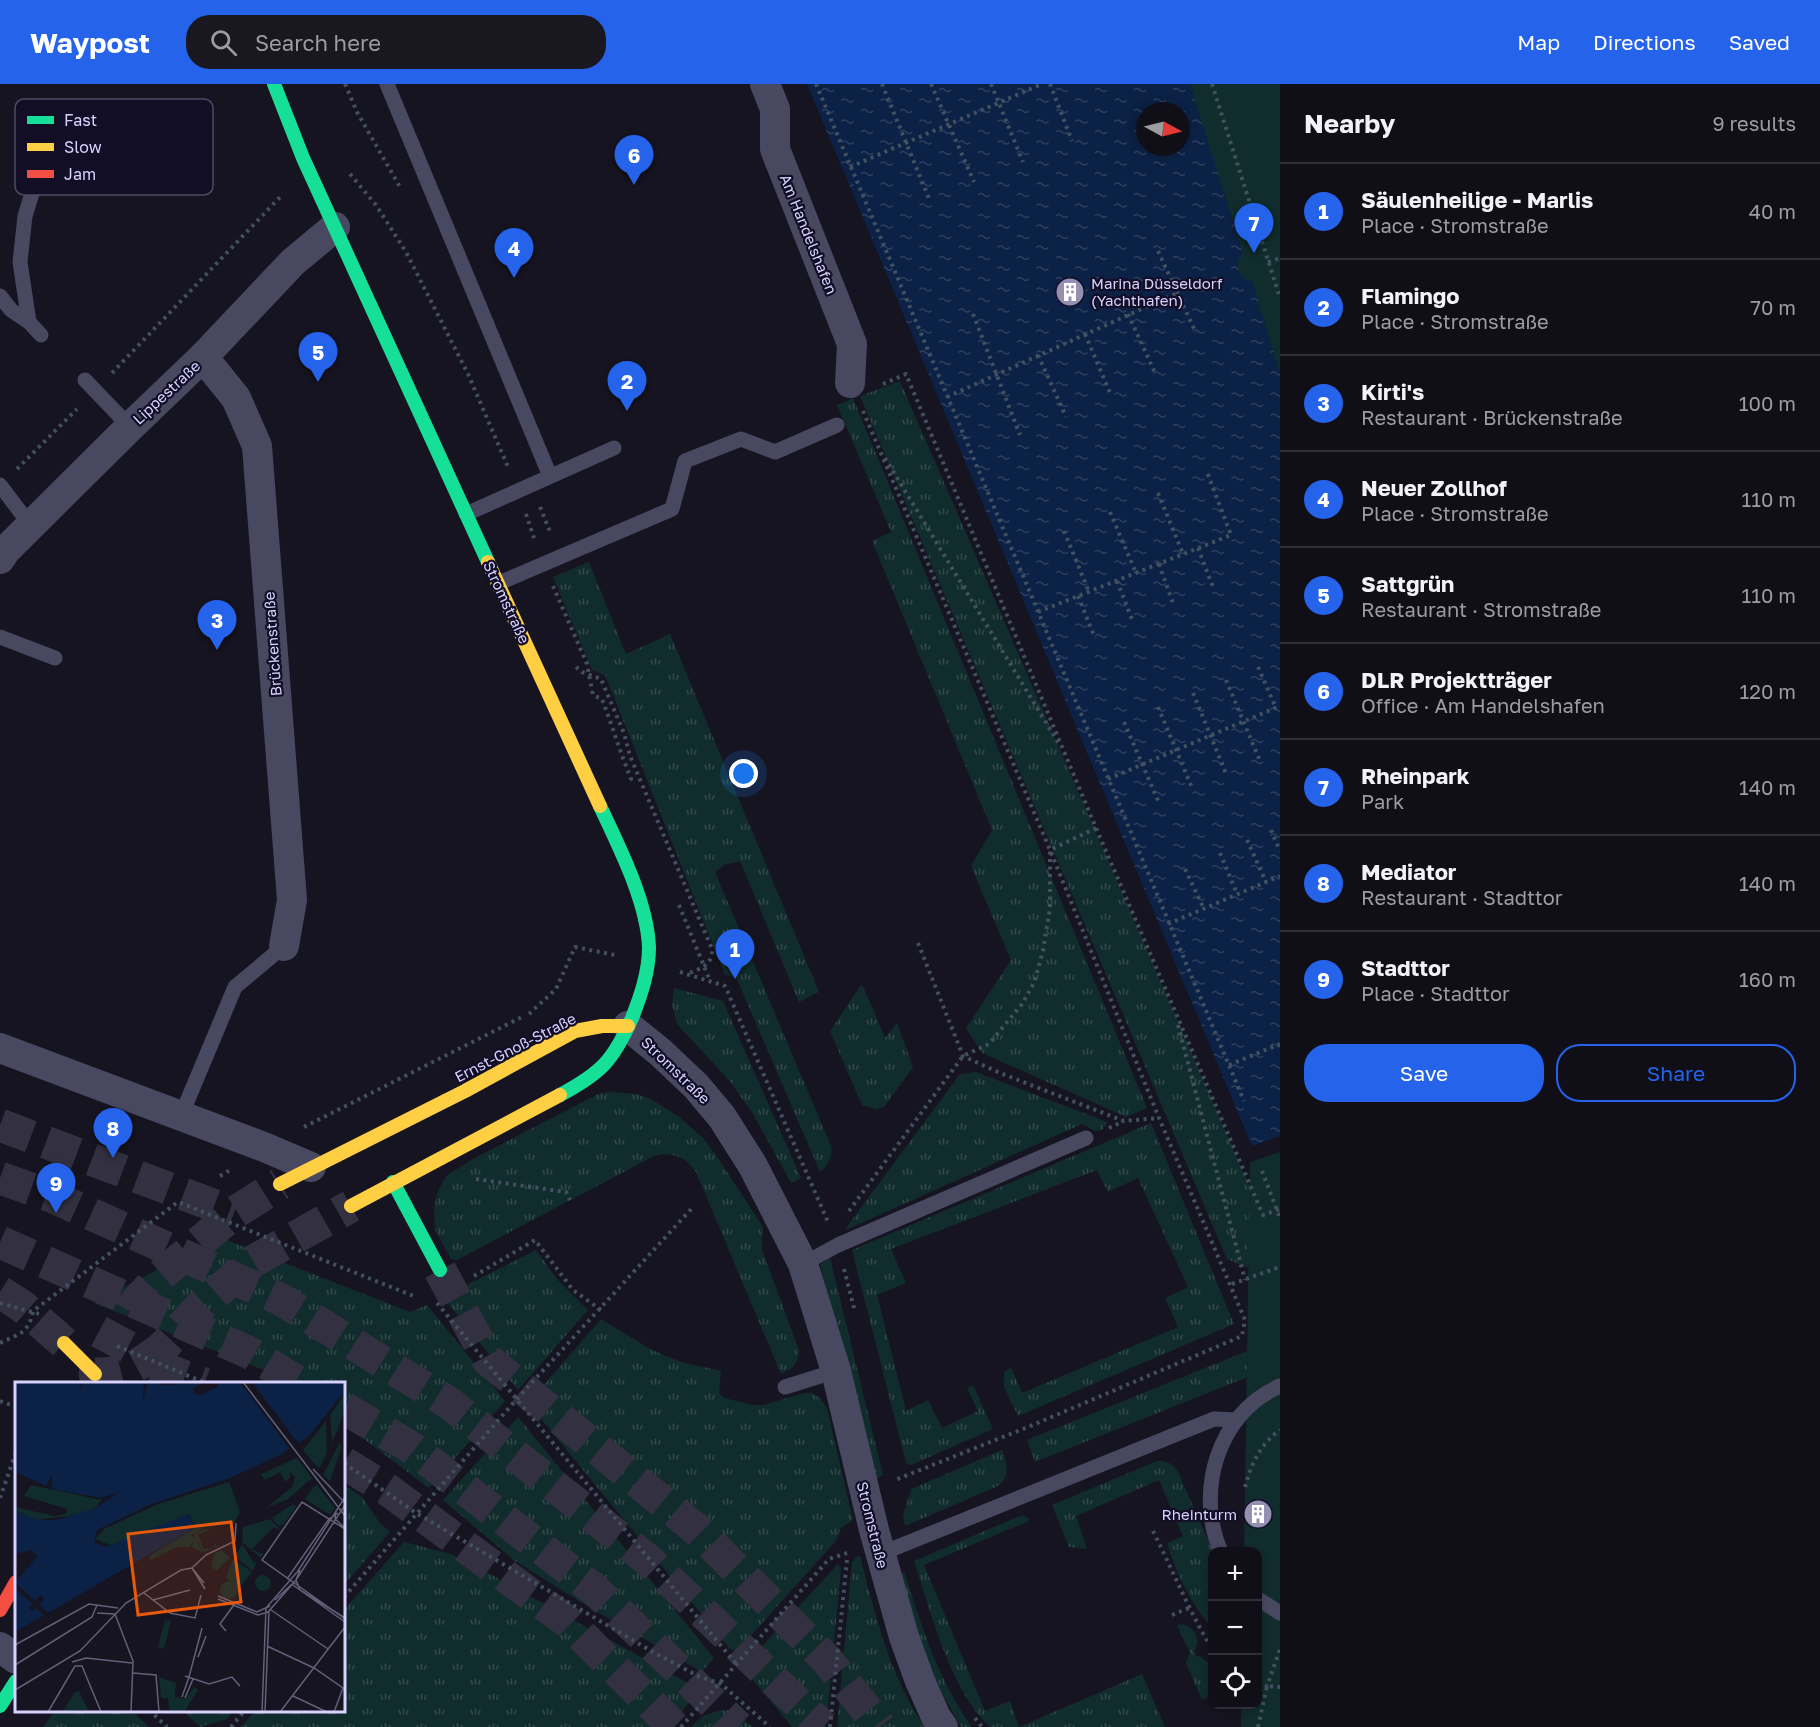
<!DOCTYPE html>
<meta charset="utf-8">
<style>
body{margin:0;font-family:"Golos Text",sans-serif;background:#191821;color:#f1f3f6}
.controls{position:absolute;right:18px;bottom:18px;display:grid;overflow:hidden;border-radius:12px;box-shadow:0 3px 9px #0003}
.controls button{width:54px;height:54px;display:grid;place-items:center;padding:0;border:0;border-bottom:2px solid #302f37;background:#100f18;color:#f1f3f6;font:30px sans-serif}
.compass{position:absolute;left:1136px;top:18px;width:54px;height:54px;border-radius:50%;background:#100f18;box-shadow:0 3px 9px #0003;rotate:97deg}
.you{position:absolute;left:744px;top:690px;width:21px;height:21px;margin:-15px;border:4px solid #fff;border-radius:50%;background:#1a73e8;box-shadow:0 0 0 9px #1a73e833}
.badge{display:grid;place-items:center;width:39px;height:39px;border-radius:50%;background:#2563eb;color:#fff;font-size:20px;font-weight:700}
.pin{position:absolute;translate:-50% -50px;filter:drop-shadow(0 2px 3px #0008)}
.pin::after{content:'';position:absolute;top:32px;width:21px;height:18px;background:inherit;clip-path:polygon(0 0,100% 0,50% 100%)}
.list{margin:0;padding:0;list-style:none}
h2{display:flex;justify-content:space-between;align-items:center;height:78px;margin:0;padding:0 24px;font-size:26px}
h2 small{font-size:20px;font-weight:400;color:#9c9ca2}
.list li{display:grid;grid-template-columns:39px 1fr auto;gap:18px;align-items:center;box-sizing:border-box;height:96px;padding:0 24px;border-top:2px solid #302f37}
.list b{display:block;font-size:22px;white-space:nowrap}
.list p{margin:0;font-size:20px;white-space:nowrap;color:#9c9ca2}
.list em{font-size:20px;font-style:normal;color:#9c9ca2}
.actions{display:flex;gap:12px;padding:18px 24px}
.actions a{flex:1;padding:14px 0;border:2px solid #2563eb;border-radius:24px;text-align:center;font-size:21px;color:#2563eb}
.actions .main{background:#2563eb;color:#fff}
.icon{flex:none;width:33px;height:33px;fill:none;stroke:currentColor;stroke-width:2;stroke-linecap:round;stroke-linejoin:round}
.map{position:relative;flex:none;width:1280px;height:1643px;overflow:hidden}
header{display:flex;align-items:center;gap:36px;box-sizing:border-box;height:84px;padding:0 30px;background:#2563eb;color:#fff}
header strong{font-size:28px}
nav{display:flex;gap:33px;margin-inline-start:auto;font-size:21px}
.search{width:420px;height:54px;background:#191821;display:flex;align-items:center;gap:15px;box-sizing:border-box;padding:0 21px;border-radius:24px;color:#9c9ca2;font-size:22px}
main{display:flex}
aside{flex:1;background:#100f18}
.map>svg:first-child{display:block}
.grass{fill:url(#grass-tufts)}
.park{fill:#112c2c}
.water{fill:url(#water-ripples);fill-rule:evenodd}
.lines{fill:none;stroke-linecap:round;stroke-linejoin:round}
.secondary-tunnel{stroke:#333041;stroke-width:33;stroke-dasharray:33 16;stroke-linecap:butt}
.highway-tunnel{stroke:#333041;stroke-width:33;stroke-dasharray:33 16;stroke-linecap:butt}
.path{stroke:#43505f;stroke-width:4;stroke-dasharray:3 4.5;stroke-linecap:butt}
.lane{stroke:#494861;stroke-width:15}
.street{stroke:#494861;stroke-width:30}
.fast{stroke:#16e098;stroke-width:14}
.slow{stroke:#ffcf43;stroke-width:14}
.jam{stroke:#f24e42;stroke-width:14}
.labels{text-anchor:middle;dominant-baseline:central;stroke-width:4.5;stroke-linejoin:round;paint-order:stroke}
.street-label{font-size:15px;fill:#d7d2ff;stroke:#120e26}
.poi-label{font-size:15px;fill:#d7d2ff;stroke:#120e26;text-anchor:start}
.inset-road{fill:none;stroke:#636079;stroke-width:1.5}
.view{fill:#e8590c;fill-opacity:0.15;stroke:#e8590c;stroke-width:3}
.inset-edge{fill:none;stroke:#d7d2ff;stroke-width:3}
.key{fill:#120e26;stroke:#4d4967;stroke-width:1.5}
.key-label{font-size:16px;fill:#d7d2ff}
</style>
<header>
<strong>Waypost</strong>
<div class="search"><svg class="icon" aria-label="search" viewBox="0 0 24 24"><circle cx="10" cy="10" r="6"/><path d="M15 15l6 6"/></svg>Search here</div>
<nav><a>Map</a><a>Directions</a><a>Saved</a></nav>
</header>
<main>
<div class="map">
<svg width="1280" height="1643" viewBox="0 0 1280 1643">
<defs>
<pattern id="grass-tufts" width="24" height="20" patternUnits="userSpaceOnUse" patternTransform="scale(1.5)"><rect width="24" height="20" fill="#112c2c"/><path d="M3 7l-1-3M5 7V3M7 7l1-3M15 17l-1-3M17 17v-4M19 17l1-3" fill="none" stroke="#334a4c"/></pattern>
<pattern id="water-ripples" width="26" height="14" patternUnits="userSpaceOnUse" patternTransform="scale(1.5)"><rect width="26" height="14" fill="#0b2145"/><path d="M2 4q2-2 4 0t4 0M15 11q2-2 4 0t4 0" fill="none" stroke="#2e4061"/></pattern>
</defs>
<rect width="100%" height="100%" fill="#161420"/>
<g class="grass">
<path d="M900,297l364,839 16,36 -32,12 -21,-9 -367,-863z"/>
<path d="M853,314l294,710 -21,9 -144,-64 -16,-25 45,-68 -40,-94 21,-36 -120,-289 19,-9 -54,-127z"/>
<path d="M589,478l37,92 44,-20 149,358 -20,10 -59,-141 -16,4 -9,7 116,274c2,11 -3,20 -11,26l-84,-195 -11,-2 -120,-300 -13,-5 -39,-93z"/>
<path d="M861,901l3,3 21,50 12,-15 16,44 -29,40 -8,2 -14,-4 -32,-74z"/>
<path d="M674,904l49,13 78,177 -10,5 -38,-69 -24,-34 -52,-56 -5,-19z"/>
<path d="M976,988l131,50 -5,8 -7,1 -13,-7 -234,105 -2,-1 114,-154z"/>
<path d="M609,1008l27,2 15,5 27,17 25,22 17,23 43,66 -1,23 37,100c-1,15 -6,19 -18,24l-85,-202c-11,-15 -23,-21 -42,-16l-197,104 -6,-1 -16,-29 -1,-20 3,-17 9,-17 25,-16 127,-66z"/>
<path d="M1151,1039l83,201 -216,92 -14,-29v-15l7,-4 11,25 156,-66 -13,-29 23,-11 -50,-109 -30,14 -11,-22 -206,79 15,34 -29,12 29,116 22,-11 14,28 36,-17 -11,-23 6,-3 20,44 -82,36 -5,-2 -54,-213z"/>
<path d="M219,1153l191,75 17,-7 78,96 -76,87 -85,-64v-40l-55,-1 -10,-7 -185,-73z"/>
<path d="M536,1166l20,28 32,32 -70,80 -75,-93z"/>
<path d="M830,1174l53,217 -10,6 -53,-217z"/>
<path d="M601,1235l49,30 31,13 40,9 -2,22 5,5 29,7h10l41,-12h8l7,4 8,11 26,112 -12,8 -6,14 -90,100 -10,8 -5,-1 -202,-246z"/>
<path d="M1264,1260l16,20 -245,98 -8,-22z"/>
<path d="M518,1333l196,241 -12,14 -120,-69 -67,-42 -72,-61z"/>
<path d="M1002,1366c5,13 9,26 -4,36l-93,40 -2,-10 8,-27z"/>
<path d="M1157,1377c11,0 15,2 21,11l35,79 -1,77c-22,-26 -35,-52 -45,-85l16,-7 -24,-56 -83,36 11,33 -18,-2 -17,-42z"/>
<path d="M344,1401l18,12 17,25 11,10 -46,53z"/>
<path d="M1020,1432h5l3,2 1,3 -105,44 61,146 25,-10 9,26 123,-53 23,53h-175c-39,-35 -60,-117 -76,-166z"/>
<path d="M404,1458l47,12 19,9 218,120 6,7v7l-26,30h-427l14,-16 89,-1v-100z"/>
<path d="M860,1472c15,58 30,121 65,171h-88l15,-165 4,-5z"/>
<path d="M838,1480l3,5 -15,158h-34l-39,-47 -4,-14 16,-23z"/>
<path d="M904,1487c17,54 34,109 68,156h-11l-2,-3 -34,-62 -28,-78z"/>
<path d="M1182,1540c13,3 20,16 12,27l2,5 5,1 11,9v29l-10,5 -16,-37 4,-10 -13,-28z"/>
<path d="M727,1626l5,1 21,16h-62c12,-13 18,-15 36,-17z"/>
<path d="M55,1627h77l17,16h-106z"/>
<path d="M183,1627h51l-7,8 -27,8z"/>
</g>
<g class="park">
<path d="M1175,0h105v338z"/>
<path d="M1280,1068v575h-39v-22l17,-1v-152l-14,-1 6,-389z"/>
</g>
<path class="water" d="M807,0h383l53,169c-7,9 -7,18 2,26l7,2 28,92v763l-28,10zM1145,27h36v36h-36z"/>
<g class="lines">
<g class="secondary-tunnel">
<path d="M163,1263c-26,19 -34,27 -68,27l34,-64 32,-35 73,-62 46,-29"/>
<path d="M153,1283l10,-20 40,-43 49,-42 99,-56"/>
</g>
<g class="highway-tunnel">
<path d="M0,1041l234,88"/>
<path d="M0,1094l51,18 231,104 167,103 199,157 175,167"/>
<path d="M0,1158l250,111 51,31"/>
<path d="M440,1186l48,90 208,169 131,131 53,67"/>
<path d="M0,1208l22,14 42,37"/>
<path d="M154,1281l50,19"/>
<path d="M344,1324l68,40 183,142 143,137"/>
<path d="M344,1379l44,27 180,132 106,105"/>
</g>
<g class="path">
<path d="M345,0l12,28 43,75"/>
<path d="M816,0l428,1017"/>
<path d="M882,0l48,117"/>
<path d="M931,0l43,98"/>
<path d="M991,0l32,78"/>
<path d="M1050,0l22,57"/>
<path d="M1212,0l68,214"/>
<path d="M850,83l192,-83"/>
<path d="M350,90l26,31 30,47 62,122 40,93"/>
<path d="M1158,167l38,82"/>
<path d="M1268,178l12,-4"/>
<path d="M973,230l47,121"/>
<path d="M1128,230l28,61"/>
<path d="M1085,250l26,61"/>
<path d="M1038,271l28,62"/>
<path d="M112,289l171,-179"/>
<path d="M883,300l23,-10 190,454 167,387 17,-6"/>
<path d="M947,313l230,-104"/>
<path d="M863,327l187,439 109,268 86,202 -3,16 -214,91 -133,53"/>
<path d="M885,374l174,286"/>
<path d="M17,385l60,-60"/>
<path d="M1158,409l25,61"/>
<path d="M540,423l11,27"/>
<path d="M1110,428l26,61"/>
<path d="M526,430l9,27"/>
<path d="M1064,447l25,61"/>
<path d="M1198,464l15,39"/>
<path d="M1159,480l15,42"/>
<path d="M1117,497l16,41"/>
<path d="M553,502l34,78 6,31 9,4c10,26 18,53 29,80l-3,2"/>
<path d="M1078,512l17,42"/>
<path d="M1038,528l193,-77 -24,-63"/>
<path d="M576,583l6,5 19,7 23,54 6,23 82,193c1,16 -12,20 -26,25"/>
<path d="M1258,583l18,41"/>
<path d="M1226,596l34,81"/>
<path d="M1193,609l34,83"/>
<path d="M1158,623l35,83"/>
<path d="M1124,638l35,81"/>
<path d="M1108,695l172,-73"/>
<path d="M1271,746l9,21"/>
<path d="M1247,756l19,42"/>
<path d="M1220,769l17,41"/>
<path d="M1185,785l19,40"/>
<path d="M679,821l31,76"/>
<path d="M1168,840l112,-48"/>
<path d="M918,859l45,113 37,17 124,48 35,-3"/>
<path d="M680,888l45,14 103,236"/>
<path d="M529,930l27,-25 19,-42 40,8"/>
<path d="M1178,941l67,255"/>
<path d="M1229,981l51,-21"/>
<path d="M304,1043l218,-110"/>
<path d="M1109,1044l15,-7"/>
<path d="M1262,1087l18,47"/>
<path d="M220,1092l10,-6"/>
<path d="M476,1095l90,13 4,8"/>
<path d="M849,1127l114,-155 26,-12 33,-40 12,-21 9,-32 7,-43v-58l46,-22"/>
<path d="M844,1185l10,39"/>
<path d="M474,1192l61,-36 38,50 28,20"/>
<path d="M1232,1200l48,-17"/>
<path d="M0,1219l43,12"/>
<path d="M437,1219l300,362"/>
<path d="M0,1259c19,-9 29,-10 33,-32l145,-109 238,95"/>
<path d="M117,1262l91,38"/>
<path d="M0,1317l16,6"/>
<path d="M344,1379l72,50 237,139 45,24 23,8 49,43"/>
<path d="M1245,1403c6,-22 15,-43 35,-57"/>
<path d="M0,1414l16,-46"/>
<path d="M1153,1447c20,40 36,80 59,118"/>
<path d="M344,1513l172,-197 178,-194"/>
<path d="M1172,1531l17,-7"/>
<path d="M1258,1598l9,4 13,-37"/>
<path d="M149,1626l18,17"/>
<path d="M975,1634l7,9"/>
<path d="M231,1643l14,-17"/>
<path d="M681,1643l148,-168 18,-6"/>
<path d="M830,1643l17,-167"/>
<path d="M1258,1643l9,-41 13,1"/>
</g>
<g class="lane">
<path d="M387,0l163,392"/>
<path d="M0,212l11,14 18,12"/>
<path d="M41,251l-12,-13 -9,-60 5,-46 25,-80"/>
<path d="M85,296l45,47"/>
<path d="M0,401l31,41"/>
<path d="M466,430l148,-66"/>
<path d="M499,499l173,-74 13,-48 56,-22 34,13 62,-27"/>
<path d="M0,553l55,21"/>
<path d="M181,1032l54,-129 49,-41"/>
<path d="M803,1180l35,-19 248,-107"/>
<path d="M785,1303l51,-16"/>
<path d="M1221,1468c-26,-59 -4,-139 59,-166"/>
<path d="M880,1470l334,-135 23,1"/>
<path d="M1258,1515l22,14"/>
</g>
<g class="street">
<path d="M765,0l10,25v40l77,195 -2,39"/>
<path d="M203,273l33,41 21,48 35,454 -8,46"/>
<path d="M0,475l6,-9 124,-123 73,-70 90,-95 42,-35"/>
<path d="M628,942l32,26 36,34 26,31 31,49 50,98 33,107 38,159 30,107 16,44 16,36 7,10"/>
<path d="M0,964l264,99 47,20"/>
<path d="M0,1563l16,12"/>
</g>
<g class="fast">
<path d="M274,0l29,74 185,404"/>
<path d="M560,1011c41,-22 53,-34 72,-77 9,-23 17,-46 17,-71 -2,-46 -30,-100 -49,-141"/>
<path d="M393,1098l47,88"/>
<path d="M0,1622l16,-25"/>
</g>
<g class="slow">
<path d="M488,478l112,244"/>
<path d="M280,1100l185,-93 110,-60 27,-5h26"/>
<path d="M351,1122l209,-111"/>
<path d="M64,1259l31,31"/>
</g>
<path class="jam" d="M0,1526l16,-28"/>
</g>
<defs>
<g id="building-disc" transform="scale(1.5)"><circle r="9.5" fill="#9390b1" stroke="#120e26"/><path d="M-4-6H4V6H1V3H-1V6H-4ZM-2.5-4.3h1.7v1.8h-1.7ZM.8-4.3h1.7v1.8H.8ZM-2.5-1h1.7V.8h-1.7ZM.8-1h1.7V.8H.8Z" fill="#fff"/></g>
</defs>
<g fill-rule="evenodd">
<use href="#building-disc" x="1070" y="208"/>
<use href="#building-disc" x="1258" y="1430"/>
</g>
<g class="labels">
<g class="street-label">
<text transform="translate(809 150) rotate(68)">Am Handelshafen</text>
<text transform="translate(166 308) rotate(-43)">Lippestraße</text>
<text transform="translate(507 518) rotate(65)">Stromstraße</text>
<text transform="translate(272 560) rotate(-94)">Brückenstraße</text>
<text transform="translate(515 963) rotate(-27)">Ernst-Gnoß-Straße</text>
<text transform="translate(676 986) rotate(44)">Stromstraße</text>
<text transform="translate(873 1441) rotate(76)">Stromstraße</text>
</g>
<g class="poi-label">
<text x="1091" y="199">Marina Düsseldorf<tspan x="1091" dy="17">(Yachthafen)</tspan></text>
<text x="1237" y="1430" text-anchor="end">Rheinturm</text>
</g>
</g>
<g transform="translate(15 1298)">
<rect width="330" height="330" fill="#161420"/>
<path d="M330,12v16l-13,33 -2,-28zM311,39l1,32 -8,16 -16,-19zM324,62l3,1 -12,36 -7,-6zM282,76l15,20 -24,21 -22,9 26,-21 3,-9 -5,-7v7l-5,4 -5,-10 -15,8 -4,-6zM301,102l19,24 -5,7 -25,-16zM278,122l3,3 -13,18h-5l-6,-7zM255,137l10,10 -7,-1 -21,21 11,5 -2,4 -19,-16 1,-15zM186,143l1,4 -12,7 5,1 -1,-3 12,-6 8,12 -7,-9 -9,4 6,14 10,-1 1,-6 2,5 -13,5 -9,-15 8,16 -11,-6 1,-8 -3,8h-13l-26,13 -2,-4zM227,162l12,19 3,-2 -4,10 -18,-14zM206,168l9,7 -13,14 -6,-4 3,-13zM218,177l19,13 -12,15 -14,-9zM205 208a9 9 0 1 1 18 0a9 9 0 1 1-18 0ZM150,238l6,1 -7,28 -6,-2z" fill="#112c2c"/>
<path d="M16,103l70,15v1l-7,8 -19,6 -38,5 -22,-9v-4l39,9 12,-2 1,-5 -43,-13z" fill="#112c2c"/>
<path d="M214,100l11,30 -6,12 -38,4 -7,-14 -74,33 -20,-8 9,-10 54,-25zM144,295l17,6 -1,14 11,2 8,-12 4,3 -14,22h-14l-2,-14h-7zM64,309l9,19 -26,2 13,-20z" fill="#112c2c"/>
<path d="M240 201a8 8 0 1 1 16 0a8 8 0 1 1-16 0Z" fill="#112c2c"/>
<path d="M0,0h66l-1,7 4,-7h60l-1,18 5,-18 19,3 39,-3 -13,6 2,6 7,1 16,-9 -2,-4h129v9l-36,45 -29,19 -50,23 -81,27 -52,25 -3,12 12,5 82,-33 7,14 -180,104v-49l22,-26 -5,-7 -17,4v-43l22,9h18l39,-11 26,-17 -19,6 -45,-8 -4,-3v-13l-6,12 -31,-14z" fill="#0b2145"/>
<path d="M225,0h12l47,62 -8,7zM0,200l20,19 6,-6 3,4 -5,6 10,9 -4,2 -9,-8 -4,3 -3,-3 3,-4 -17,-16z" fill="#161420"/>
<path class="inset-road" d="M228,0l102,134M298,87l32,34M321,128l-1,9 10,9M330,147l-43,-27 -40,58 83,59M177,186l14,-13 29,-14 1,-18M177,186l13,21M177,186l12,15M285,188l-4,10 4,10 45,28M272,197l42,-60 9,-6M278,203l52,37M129,211l26,20 25,5 6,-23M203,214l39,16 13,-6M203,217l40,16 10,-3 28,-32 49,-75M138,218l37,-10M260,218l17,-16M256,228l57,39M82,231l18,1M100,232l18,47 -2,51M211,249l-6,-7 16,-22M0,263l74,-41 29,4M252,264l47,22 29,20 -9,24M183,275l8,-21M57,280l14,-4 46,5M0,283l77,-48 5,-12M60,284h7l19,46M118,291l23,2 3,37M170,294l24,8 23,-7 8,9M174,295l13,-49M0,308l65,-39 46,-48 55,-33 11,-2M278,314l34,16M167,315l7,-20M170,316l8,-19M33,330l27,-46M247,330l4,-104 32,-37 47,-74M250,330l4,-101M265,330l65,-85"/>
<path class="view" d="M216,140l10,80 -103,13 -10,-81z"/>
<rect width="330" height="330" class="inset-edge"/>
</g>
<rect x="15" y="15" width="198" height="96" rx="9" class="key"/>
<rect x="27" y="32" width="27" height="8" fill="#16e098"/>
<rect x="27" y="59" width="27" height="8" fill="#ffcf43"/>
<rect x="27" y="86" width="27" height="8" fill="#f24e42"/>
<g class="key-label">
<text x="64" y="42">Fast</text>
<text x="64" y="69">Slow</text>
<text x="64" y="96">Jam</text>
</g>
</svg>
<div class="controls">
<button>+</button>
<button>−</button>
<button><svg class="icon" aria-label="locate" viewBox="0 0 24 24"><circle cx="12" cy="12" r="6"/><path d="M12 2v4M12 18v4M2 12h4M18 12h4"/></svg></button>
</div>
<svg class="compass" viewBox="-18 -18 36 36"><path d="M0-13l5 13h-10z" fill="#e53935"/><path d="M0 13l5-13h-10z" fill="#9c9ca2"/></svg>
<div class="you"></div>
<div class="pin badge" style="left:735px;top:895px">1</div>
<div class="pin badge" style="left:627px;top:327px">2</div>
<div class="pin badge" style="left:217px;top:566px">3</div>
<div class="pin badge" style="left:514px;top:194px">4</div>
<div class="pin badge" style="left:318px;top:298px">5</div>
<div class="pin badge" style="left:634px;top:101px">6</div>
<div class="pin badge" style="left:1254px;top:169px">7</div>
<div class="pin badge" style="left:113px;top:1074px">8</div>
<div class="pin badge" style="left:56px;top:1129px">9</div>
</div>
<aside>
<h2>Nearby<small>9 results</small></h2>
<ul class="list">
<li><span class="badge">1</span><div><b>Säulenheilige - Marlis</b><p>Place · Stromstraße</p></div><em>40 m</em></li>
<li><span class="badge">2</span><div><b>Flamingo</b><p>Place · Stromstraße</p></div><em>70 m</em></li>
<li><span class="badge">3</span><div><b>Kirti's</b><p>Restaurant · Brückenstraße</p></div><em>100 m</em></li>
<li><span class="badge">4</span><div><b>Neuer Zollhof</b><p>Place · Stromstraße</p></div><em>110 m</em></li>
<li><span class="badge">5</span><div><b>Sattgrün</b><p>Restaurant · Stromstraße</p></div><em>110 m</em></li>
<li><span class="badge">6</span><div><b>DLR Projektträger</b><p>Office · Am Handelshafen</p></div><em>120 m</em></li>
<li><span class="badge">7</span><div><b>Rheinpark</b><p>Park</p></div><em>140 m</em></li>
<li><span class="badge">8</span><div><b>Mediator</b><p>Restaurant · Stadttor</p></div><em>140 m</em></li>
<li><span class="badge">9</span><div><b>Stadttor</b><p>Place · Stadttor</p></div><em>160 m</em></li>
</ul>
<div class="actions"><a class="main">Save</a><a>Share</a></div>
</aside>
</main>
